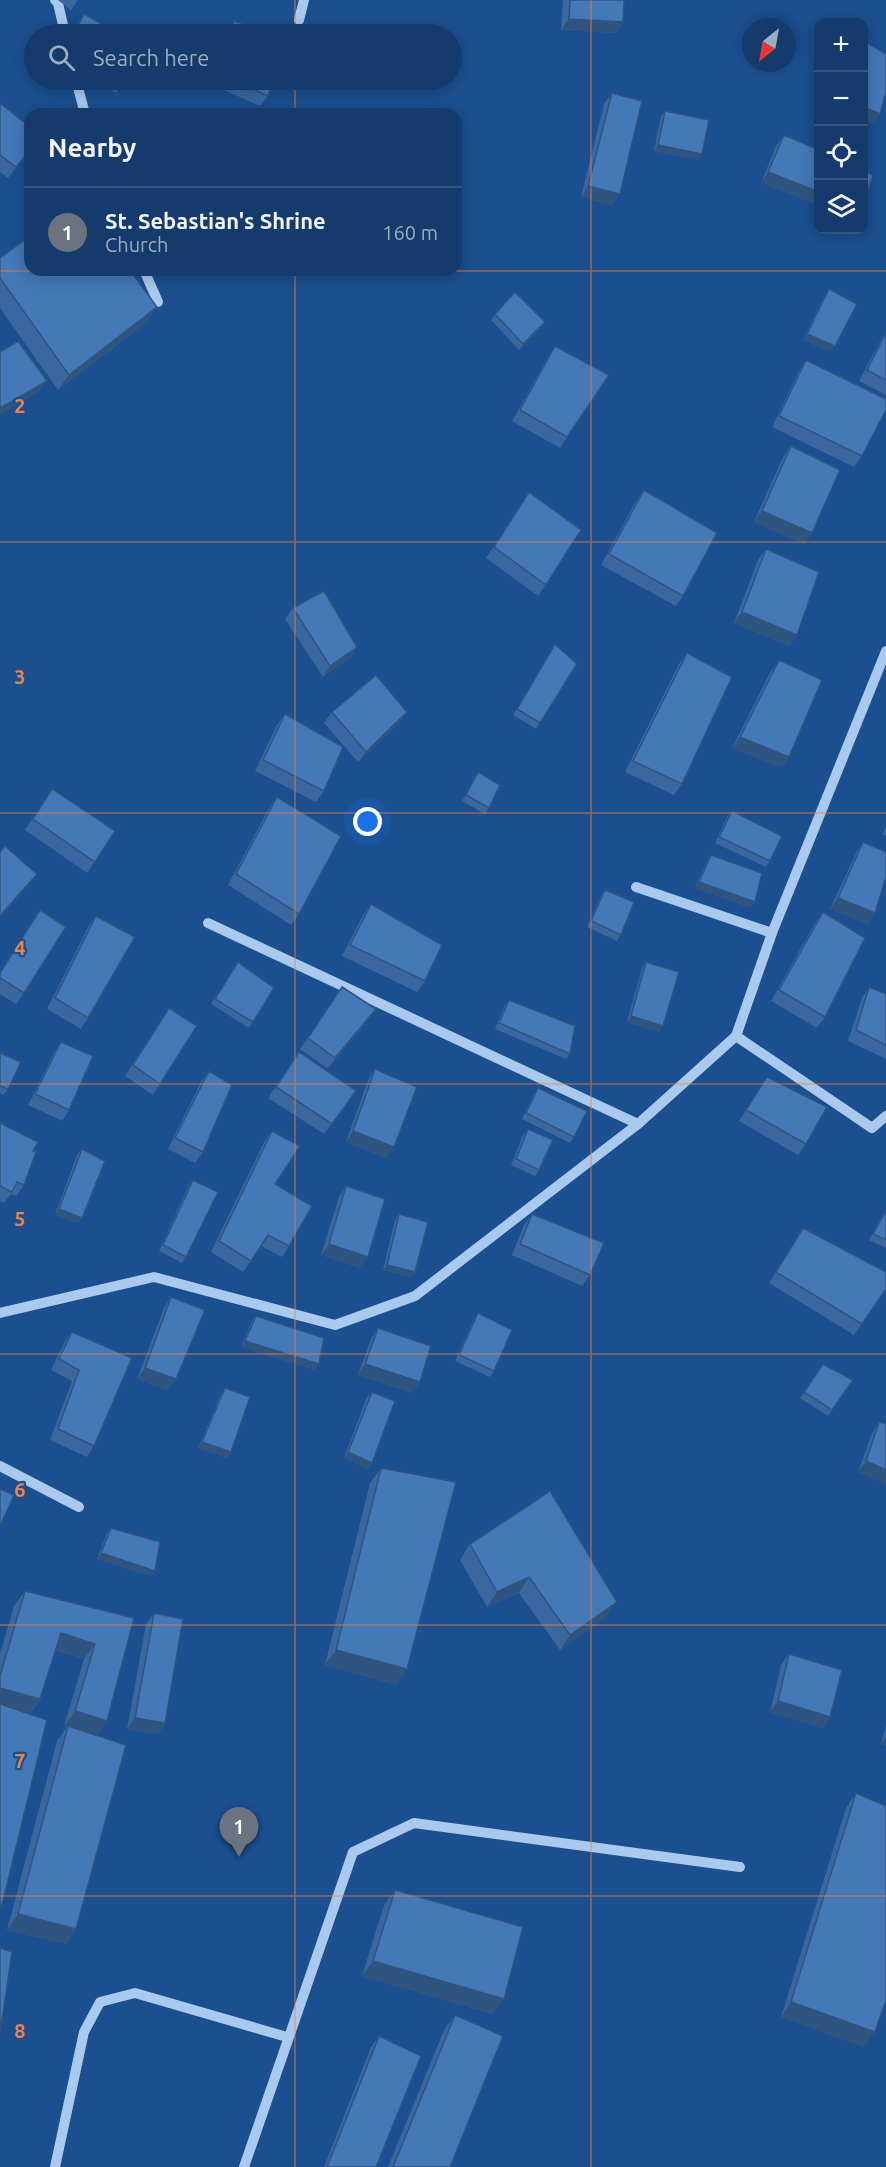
<!DOCTYPE html>
<meta charset="utf-8">
<style>
body{margin:0;font-family:Ubuntu,sans-serif;background:#214673;color:#f1f3f6}
.controls{position:absolute;right:18px;top:18px;display:grid;overflow:hidden;border-radius:12px;box-shadow:0 3px 15px #0003}
.controls button{width:54px;height:54px;display:grid;place-items:center;padding:0;border:0;border-bottom:2px solid #33557e;background:#143b6b;color:#f1f3f6;font:30px sans-serif}
.compass{position:absolute;left:742px;top:18px;width:54px;height:54px;border-radius:50%;background:#143b6b;box-shadow:0 3px 15px #0003;rotate:211deg}
.you{position:absolute;left:368px;top:822px;width:21px;height:21px;margin:-15px;border:4px solid #fff;border-radius:50%;background:#1a73e8;box-shadow:0 0 0 9px #1a73e833}
.badge{display:grid;place-items:center;width:39px;height:39px;border-radius:50%;background:#8bbbb9;color:#fff;font-size:20px;font-weight:700}
.pin{position:absolute;translate:-50% -50px;filter:drop-shadow(0 2px 3px #0008)}
.pin::after{content:'';position:absolute;top:32px;width:21px;height:18px;background:inherit;clip-path:polygon(0 0,100% 0,50% 100%)}
.list{margin:0;padding:0;list-style:none}
h2{display:flex;justify-content:space-between;align-items:center;height:78px;margin:0;padding:0 24px;font-size:26px}
h2 small{font-size:20px;font-weight:400;color:#9dadc1}
.list li{display:grid;grid-template-columns:39px 1fr auto;gap:18px;align-items:center;box-sizing:border-box;height:90px;padding:0 24px;border-top:2px solid #33557e}
.list b{display:block;font-size:22px;white-space:nowrap}
.list p{margin:0;font-size:20px;white-space:nowrap;color:#9dadc1}
.list em{font-size:20px;font-style:normal;color:#9dadc1}
.icon{flex:none;width:33px;height:33px;fill:none;stroke:currentColor;stroke-width:2;stroke-linecap:round;stroke-linejoin:round}
.map{position:relative;flex:none;width:886px;height:2167px;overflow:hidden}
.search{position:absolute;background:#143b6b;box-shadow:0 3px 15px #0003;left:24px;top:24px;width:438px;height:66px;display:flex;align-items:center;gap:15px;box-sizing:border-box;padding:0 21px;border-radius:33px;color:#9dadc1;font-size:22px}
.panel{position:absolute;background:#143b6b;box-shadow:0 3px 15px #0003;left:24px;top:108px;width:438px;height:168px;border-radius:18px}
.map>svg:first-child{display:block}
.lines{fill:none;stroke-linecap:round;stroke-linejoin:round}
.minor{stroke:#a9c9ee;stroke-width:10}
.wall{fill:#3a679d}
.shaded-wall{fill:#305480}
.building{fill:#4478b7;stroke:#305480;stroke-width:1.5}
.grid{fill:none;stroke:#ee8249;stroke-width:1.5;stroke-opacity:0.55}
.grid-label{font-size:20px;text-anchor:middle;font-weight:bold;fill:#ee8249;stroke:#1b4f8f;stroke-width:4.5;stroke-linejoin:round;paint-order:stroke}
</style>
<div class="map">
<svg width="886" height="2167" viewBox="0 0 886 2167">
<rect width="100%" height="100%" fill="#1b4f8f"/>
<g class="lines">
<g class="minor">
<path d="M55,0l3,3 7,31"/>
<path d="M299,20l5,-20"/>
<path d="M76,80l9,34"/>
<path d="M144,270l14,32"/>
<path d="M636,887l136,46"/>
<path d="M208,923l430,201"/>
<path d="M736,1036l36,-103 114,-282"/>
<path d="M0,1313l154,-36 181,48 80,-29 223,-172 98,-88 136,92 14,-12"/>
<path d="M0,1466l79,41"/>
<path d="M55,2167l29,-135 16,-30 35,-9 152,44"/>
<path d="M244,2167l109,-315 61,-29 326,44"/>
</g>
</g>
<g class="wall">
<path d="M58,0h20l-7,10z"/>
<path d="M563,0h61l-1,22 -8,11 -54,-3z"/>
<path d="M84,14l35,20h-47z"/>
<path d="M234,21l41,13h-50z"/>
<path d="M94,80h32l-10,13z"/>
<path d="M209,80h64l-5,16 -8,10 -52,-23z"/>
<path d="M612,93v112l-31,-8 23,-93z"/>
<path d="M0,103l30,48 -22,27 -8,-6z"/>
<path d="M665,111l37,43 -4,6 -44,-9 7,-35z"/>
<path d="M784,135l35,15 -58,33 15,-37z"/>
<path d="M0,258l147,64 -89,68 -58,-82z"/>
<path d="M829,289l6,57 -5,6 -27,-12 22,-45z"/>
<path d="M495,314l46,14 -22,22 -28,-30z"/>
<path d="M886,332v63l-27,-14 23,-43z"/>
<path d="M555,346l54,29 -49,73 -48,-27 36,-64z"/>
<path d="M806,360l56,96 -8,11 -82,-40 27,-56z"/>
<path d="M791,446l21,87 -8,11 -50,-22 29,-65z"/>
<path d="M644,490l39,106 -7,10 -75,-41 35,-64z"/>
<path d="M529,492l17,93 -8,11 -52,-38z"/>
<path d="M766,549l31,86 -8,11 -55,-23 24,-63z"/>
<path d="M293,608l64,39 -7,11 -27,19 -38,-58z"/>
<path d="M555,644l-15,79 -4,6 -23,-14z"/>
<path d="M687,653l-5,131 -8,11 -49,-23 54,-108z"/>
<path d="M779,660l10,97 -7,11 -50,-20 39,-77z"/>
<path d="M332,712h75l-8,11 -41,39 -34,-39z"/>
<path d="M285,714l39,77 -8,11 -61,-31 22,-46z"/>
<path d="M478,772l11,36 -4,6 -23,-13z"/>
<path d="M52,789l63,42 -28,42 -62,-43z"/>
<path d="M277,797l22,117 -8,11 -63,-40 41,-77z"/>
<path d="M732,811l38,50 -4,6 -51,-24 12,-26z"/>
<path d="M886,827v9l-4,-2z"/>
<path d="M863,842l12,71 -7,11 -38,-15 26,-56z"/>
<path d="M711,855l40,53 -56,-20 12,-27z"/>
<path d="M605,890l16,45 -4,6 -30,-14 14,-31z"/>
<path d="M371,904l54,77 -8,11 -75,-36 21,-41z"/>
<path d="M40,910l-16,83 -8,11 -16,-10v-22z"/>
<path d="M823,912l2,105 -8,11 -46,-27 44,-78z"/>
<path d="M96,916l-8,102 -7,11 -34,-20 41,-82z"/>
<path d="M238,962l15,60 -4,6 -38,-24z"/>
<path d="M646,962l17,64 -4,6 -32,-10 15,-54z"/>
<path d="M342,987l34,22 -8,11 -40,49 -28,-20z"/>
<path d="M869,987l17,7v65l-38,-18 14,-43z"/>
<path d="M509,1000l61,54 -4,5 -71,-30 10,-24z"/>
<path d="M169,1008l-9,76 -7,11 -28,-19z"/>
<path d="M61,1042l8,68 -7,11 -34,-16 26,-52z"/>
<path d="M299,1052l57,39 -32,43 -56,-36z"/>
<path d="M0,1053l8,36 -4,6 -4,-2z"/>
<path d="M375,1069l11,89 -40,-16 22,-62z"/>
<path d="M209,1071l-6,81 -8,11 -27,-14 33,-67z"/>
<path d="M767,1077l39,67 -8,11 -59,-34z"/>
<path d="M538,1088l36,49 -4,6 -48,-24 12,-25z"/>
<path d="M0,1123l33,28 -9,34 -8,11 -5,-2 -7,9 -4,-2z"/>
<path d="M528,1129l11,41 -4,6 -24,-11 12,-30z"/>
<path d="M272,1131l3,53 14,62 -7,11 -21,-11 -18,26 -32,-20 53,-110z"/>
<path d="M82,1149v69l-4,5 -23,-8 22,-60z"/>
<path d="M193,1180l-7,77 -4,6 -23,-12 30,-66z"/>
<path d="M346,1186l14,82 -39,-13 18,-58z"/>
<path d="M886,1209v39l-17,-8z"/>
<path d="M399,1214l16,58 -4,5 -28,-7 12,-50z"/>
<path d="M532,1214l58,61 -8,11 -70,-31 12,-30z"/>
<path d="M803,1228l83,61 -32,46 -85,-52z"/>
<path d="M171,1297l-3,93 -31,-11 27,-71z"/>
<path d="M478,1313l16,58 -4,6 -35,-16 19,-42z"/>
<path d="M256,1316l59,54 -74,-23 11,-26z"/>
<path d="M378,1328l42,54 -8,11 -54,-18 13,-36z"/>
<path d="M72,1332l22,114 -7,11 -37,-17 22,-59 -21,-11 13,-27z"/>
<path d="M823,1364l30,16 -25,36 -28,-18z"/>
<path d="M225,1388l6,64 -4,6 -29,-10 23,-54z"/>
<path d="M372,1392v71l-4,6 -24,-11 23,-61z"/>
<path d="M879,1422l7,2v60l-28,-12 14,-39z"/>
<path d="M381,1468l26,201 -11,16 -71,-20 45,-182z"/>
<path d="M111,1528l44,43 -4,5 -54,-17 10,-26z"/>
<path d="M470,1544l136,73 -46,33 -41,-57 -32,14 -27,-47z"/>
<path d="M25,1591l109,27 -37,117 -21,194 -10,15 -59,-14 50,-189 10,-14 -3,-1 20,-67 -29,-9 -15,49 -10,15 -30,194v-254l14,-48z"/>
<path d="M154,1613l11,110 -7,11 -31,-5 19,-105z"/>
<path d="M789,1654l41,63 -7,11 -53,-16 11,-47z"/>
<path d="M886,1726v20l-5,-2z"/>
<path d="M856,1793l8,254 -83,-30 65,-209z"/>
<path d="M395,1890l98,124 -131,-38 22,-71z"/>
<path d="M455,2015l-5,152h-62l56,-137z"/>
<path d="M379,2036l-3,131h-52l47,-120z"/>
</g>
<g class="shaded-wall">
<path d="M569,19l54,3 -8,11 -54,-3z"/>
<path d="M819,95v8l-5,-2z"/>
<path d="M864,107l16,7 -8,11 -8,-4z"/>
<path d="M658,145l44,9 -4,6 -44,-9z"/>
<path d="M30,150v1l-22,27 8,-11z"/>
<path d="M768,172l51,20v14l-58,-23z"/>
<path d="M588,186l32,8 -8,11 -31,-8z"/>
<path d="M157,307l-10,15 -89,68 11,-15z"/>
<path d="M545,322l-4,6 -22,22 4,-6z"/>
<path d="M807,334l28,12 -5,6 -27,-12z"/>
<path d="M47,381l-8,11 -39,23v-7z"/>
<path d="M762,511l50,22 -8,11 -50,-22z"/>
<path d="M742,612l55,23 -8,11 -55,-23z"/>
<path d="M357,647l-7,11 -27,19 7,-11z"/>
<path d="M407,712l-8,11 -41,39 8,-10z"/>
<path d="M740,737l49,20 -7,11 -50,-20z"/>
<path d="M37,874l-8,11 -29,33v-2z"/>
<path d="M699,882l56,20 -4,6 -56,-20z"/>
<path d="M838,898l37,15 -7,11 -38,-15z"/>
<path d="M376,1009l-8,11 -40,49 7,-11z"/>
<path d="M631,1016l32,10 -4,6 -32,-10z"/>
<path d="M353,1131l41,16 -8,11 -40,-16z"/>
<path d="M59,1209l23,9 -4,5 -23,-8z"/>
<path d="M329,1244l39,13 -8,11 -39,-13z"/>
<path d="M387,1265l28,7 -4,5 -28,-7z"/>
<path d="M245,1341l74,23 -4,6 -74,-23z"/>
<path d="M365,1364l55,18 -8,11 -54,-18z"/>
<path d="M145,1368l31,11 -8,11 -31,-11z"/>
<path d="M202,1442l29,10 -4,6 -29,-10z"/>
<path d="M348,1452l24,11 -4,6 -24,-11z"/>
<path d="M866,1461l20,9v14l-28,-12z"/>
<path d="M101,1553l54,18 -4,5 -54,-17z"/>
<path d="M529,1577l-10,16 -32,14 10,-15z"/>
<path d="M617,1602l-11,15 -46,33 10,-15z"/>
<path d="M61,1633l34,11 -11,15 -34,-11z"/>
<path d="M336,1650l71,19 -11,16 -71,-20z"/>
<path d="M0,1688l40,11 -11,15 -29,-8z"/>
<path d="M778,1701l52,16 -7,11 -53,-16z"/>
<path d="M75,1711l32,10 -11,15 -32,-10z"/>
<path d="M135,1718l30,5 -7,11 -31,-5z"/>
<path d="M886,1737v9l-5,-2z"/>
<path d="M18,1914l58,15 -10,15 -59,-14z"/>
<path d="M373,1961l131,38 -11,15 -131,-38z"/>
<path d="M791,2002l84,30 -11,15 -83,-30z"/>
</g>
<g class="building">
<path d="M570,0h54l-1,22 -54,-3z"/>
<path d="M84,14l35,20h-45z"/>
<path d="M234,21l41,13h-46z"/>
<path d="M864,41l22,13v38l-6,22 -16,-7z"/>
<path d="M233,80h40l-5,16z"/>
<path d="M612,93l30,8 -22,93 -32,-8z"/>
<path d="M0,103l30,24v23l-14,17 -16,-12z"/>
<path d="M665,111l44,9 -7,34 -44,-9z"/>
<path d="M784,135l35,15v42l-51,-20z"/>
<path d="M864,170l9,5 -9,27z"/>
<path d="M30,236v34h100l27,37 -88,68 -69,-97v-20z"/>
<path d="M829,289l28,15 -22,42 -28,-12z"/>
<path d="M515,292l30,30 -22,22 -28,-30z"/>
<path d="M886,333v47l-19,-10z"/>
<path d="M18,341l29,40 -47,27v-56z"/>
<path d="M555,346l54,29 -42,62 -47,-27z"/>
<path d="M806,360l80,39v11l-24,46 -83,-40z"/>
<path d="M791,446l49,24 -28,63 -50,-22z"/>
<path d="M644,490l73,43 -34,63 -74,-42z"/>
<path d="M529,492l52,38 -35,55 -52,-38z"/>
<path d="M766,549l53,23 -22,63 -55,-23z"/>
<path d="M324,591l33,56 -27,19 -37,-58z"/>
<path d="M555,644l22,20 -37,59 -23,-14z"/>
<path d="M687,653l45,24 -50,107 -49,-23z"/>
<path d="M779,660l43,20 -33,77 -49,-20z"/>
<path d="M376,675l31,37 -41,40 -34,-40z"/>
<path d="M285,714l58,33 -19,44 -61,-31z"/>
<path d="M478,772l22,13 -11,23 -23,-13z"/>
<path d="M52,789l63,42 -20,31 -62,-43z"/>
<path d="M277,797l64,39 -42,78 -63,-40z"/>
<path d="M732,811l50,25 -12,25 -51,-24z"/>
<path d="M863,842l23,10v25l-11,36 -37,-15z"/>
<path d="M5,846l32,28 -37,42v-64z"/>
<path d="M711,855l51,18 -7,29 -56,-20z"/>
<path d="M605,890l29,12 -13,33 -30,-14z"/>
<path d="M371,904l71,41 -17,36 -75,-36z"/>
<path d="M40,910l26,17 -42,66 -24,-15v-5z"/>
<path d="M823,912l42,26 -40,79 -46,-27z"/>
<path d="M96,916l39,21 -47,81 -33,-20z"/>
<path d="M238,962l36,26 -21,34 -38,-23z"/>
<path d="M646,962l33,10 -16,54 -32,-10z"/>
<path d="M342,987l34,22 -41,49 -27,-20z"/>
<path d="M869,987l17,7v51l-30,-15z"/>
<path d="M509,1000l66,26 -5,28 -71,-31z"/>
<path d="M169,1008l28,18 -37,58 -27,-19z"/>
<path d="M61,1042l32,14 -24,54 -34,-16z"/>
<path d="M299,1052l57,39 -24,33 -56,-37z"/>
<path d="M0,1053l21,9 -13,27 -8,-3z"/>
<path d="M375,1069l42,18 -23,60 -41,-16z"/>
<path d="M209,1071l23,14 -29,67 -28,-14z"/>
<path d="M767,1077l60,30 -21,37 -60,-34z"/>
<path d="M538,1088l49,23 -13,26 -48,-24z"/>
<path d="M0,1123l38,19 -5,9 3,1 -12,33 -7,-3 -5,10 -12,-6z"/>
<path d="M528,1129l25,11 -14,30 -23,-11z"/>
<path d="M272,1131l28,15 -25,38 37,22 -23,40 -21,-11 -17,26 -32,-20z"/>
<path d="M82,1149l23,12 -23,57 -23,-9z"/>
<path d="M193,1180l25,12 -32,65 -23,-12z"/>
<path d="M346,1186l39,13 -17,58 -39,-13z"/>
<path d="M886,1211v29l-13,-6z"/>
<path d="M399,1214l29,8 -13,50 -28,-7z"/>
<path d="M532,1214l72,29 -14,32 -70,-31z"/>
<path d="M803,1228l83,44v17l-24,35 -86,-52z"/>
<path d="M171,1297l34,13 -29,69 -31,-11z"/>
<path d="M478,1313l34,17 -18,41 -35,-16z"/>
<path d="M256,1316l68,22 -5,26 -74,-23z"/>
<path d="M378,1328l53,18 -11,36 -55,-18z"/>
<path d="M72,1332l60,26 -38,88 -36,-17 21,-59 -20,-11z"/>
<path d="M823,1364l30,16 -21,30 -28,-18z"/>
<path d="M225,1388l25,9 -19,55 -29,-10z"/>
<path d="M372,1392l23,9 -23,62 -24,-11z"/>
<path d="M879,1422l7,2v46l-20,-9z"/>
<path d="M381,1468l75,14 -49,187 -71,-19z"/>
<path d="M0,1489l14,6 -14,31z"/>
<path d="M550,1491l67,111 -47,33 -41,-58 -32,15 -27,-48z"/>
<path d="M111,1528l49,14 -5,29 -54,-18z"/>
<path d="M25,1591l109,27 -27,103 -32,-10 20,-67 -34,-11 -21,66 -40,-11v-12z"/>
<path d="M154,1613l29,6 -18,104 -30,-5z"/>
<path d="M789,1654l53,16 -12,47 -52,-16z"/>
<path d="M0,1704l47,16 -45,185 -2,-1z"/>
<path d="M68,1726l58,19 -50,184 -58,-15z"/>
<path d="M856,1793l30,13v194l-11,32 -84,-30z"/>
<path d="M395,1890l128,37 -19,72 -131,-38z"/>
<path d="M0,1948l12,4 -12,82z"/>
<path d="M455,2015l48,21 -53,131h-57z"/>
<path d="M379,2036l42,20 -45,111h-49z"/>
</g>
<path class="grid" d="M295,0v34M591,0v2167M295,80v34M295,270v1897M0,271h886M0,542h886M0,813h886M0,1084h886M0,1354h886M0,1625h886M0,1896h886"/>
<g class="grid-label">
<text x="20" y="413">2</text>
<text x="20" y="684">3</text>
<text x="20" y="955">4</text>
<text x="20" y="1226">5</text>
<text x="20" y="1497">6</text>
<text x="20" y="1768">7</text>
<text x="20" y="2038">8</text>
</g>
</svg>
<div class="controls">
<button>+</button>
<button>−</button>
<button><svg class="icon" aria-label="locate" viewBox="0 0 24 24"><circle cx="12" cy="12" r="6"/><path d="M12 2v4M12 18v4M2 12h4M18 12h4"/></svg></button>
<button><svg class="icon" aria-label="layers" viewBox="0 0 24 24"><path d="M12 4l9 5-9 5-9-5zM3 14l9 5 9-5"/></svg></button>
</div>
<svg class="compass" viewBox="-18 -18 36 36"><path d="M0-13l5 13h-10z" fill="#e53935"/><path d="M0 13l5-13h-10z" fill="#9dadc1"/></svg>
<div class="you"></div>
<div class="pin badge" style="left:239px;top:1857px;background:#6b7280">1</div>
<div class="search"><svg class="icon" aria-label="search" viewBox="0 0 24 24"><circle cx="10" cy="10" r="6"/><path d="M15 15l6 6"/></svg>Search here</div>
<section class="panel">
<h2>Nearby<small></small></h2>
<ul class="list">
<li><span class="badge" style="background:#6b7280">1</span><div><b>St. Sebastian's Shrine</b><p>Church</p></div><em>160 m</em></li>
</ul>
</section>
</div>
